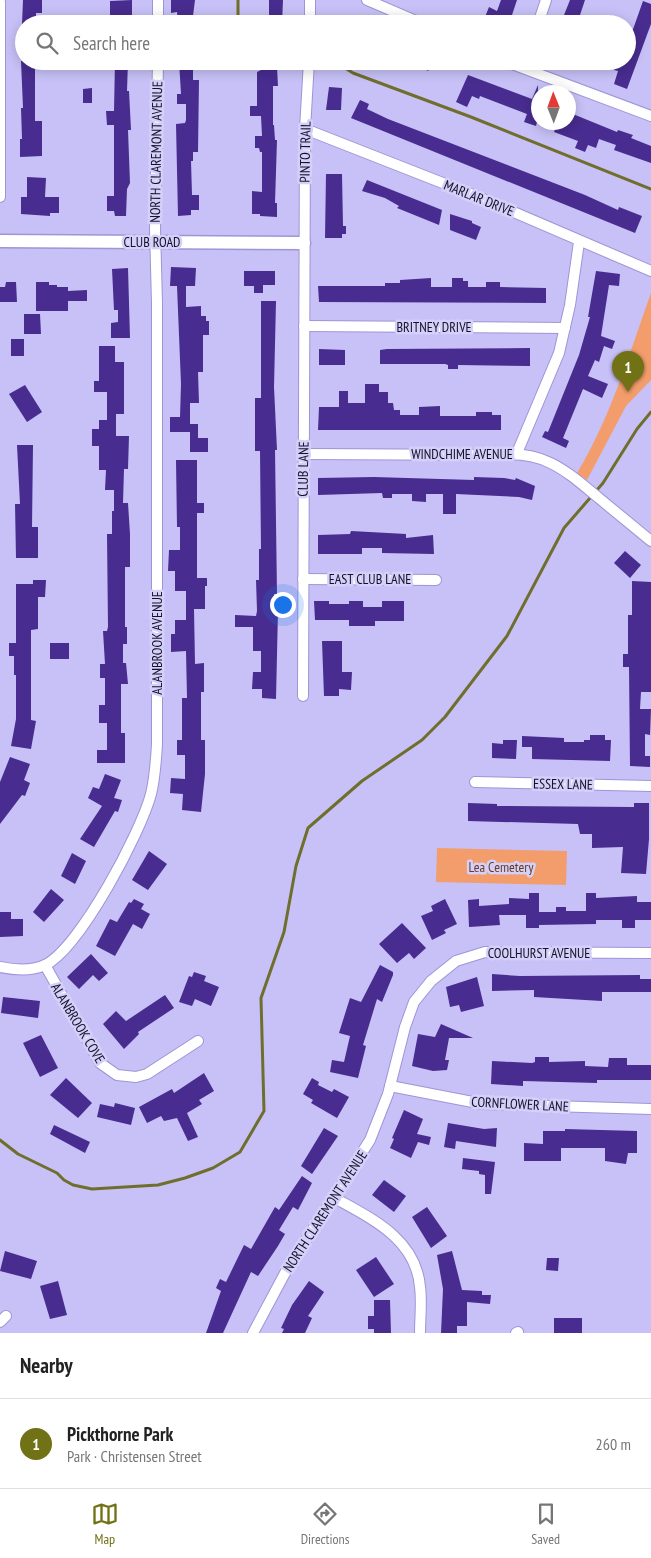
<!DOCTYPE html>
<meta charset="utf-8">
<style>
body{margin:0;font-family:"PT Sans Narrow",sans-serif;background:#f6f6f6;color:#222}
.compass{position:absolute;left:531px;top:85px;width:45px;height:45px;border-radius:50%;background:#fff;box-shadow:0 2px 12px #0003;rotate:359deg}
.you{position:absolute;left:282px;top:604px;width:18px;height:18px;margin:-12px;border:4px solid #fff;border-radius:50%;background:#1a73e8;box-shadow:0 0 0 8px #1a73e833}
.badge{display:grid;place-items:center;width:32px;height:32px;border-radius:50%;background:#717116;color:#fff;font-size:16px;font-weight:700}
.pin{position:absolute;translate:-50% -41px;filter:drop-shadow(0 1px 2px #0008)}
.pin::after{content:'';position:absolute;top:26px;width:18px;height:15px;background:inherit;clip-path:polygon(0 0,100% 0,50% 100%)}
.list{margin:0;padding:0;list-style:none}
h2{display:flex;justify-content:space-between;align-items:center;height:65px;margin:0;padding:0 20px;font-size:21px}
h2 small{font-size:16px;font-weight:400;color:#767676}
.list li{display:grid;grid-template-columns:32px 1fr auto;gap:15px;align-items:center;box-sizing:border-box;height:90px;padding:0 20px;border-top:1px solid #e0e0e0}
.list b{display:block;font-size:19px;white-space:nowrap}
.list p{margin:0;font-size:16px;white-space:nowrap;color:#767676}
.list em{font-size:16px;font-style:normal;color:#767676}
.icon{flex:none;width:28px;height:28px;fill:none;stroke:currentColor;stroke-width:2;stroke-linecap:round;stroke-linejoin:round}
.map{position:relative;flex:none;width:651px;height:1333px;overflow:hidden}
.search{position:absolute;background:#fff;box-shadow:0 2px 12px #0003;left:15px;right:15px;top:15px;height:55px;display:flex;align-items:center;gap:12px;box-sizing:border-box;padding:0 18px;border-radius:28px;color:#767676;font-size:19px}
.sheet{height:155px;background:#fff}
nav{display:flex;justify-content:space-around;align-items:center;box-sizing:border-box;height:70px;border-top:1px solid #e0e0e0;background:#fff;font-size:14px;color:#767676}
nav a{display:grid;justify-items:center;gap:2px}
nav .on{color:#717116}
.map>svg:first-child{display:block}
.green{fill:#f39d6c}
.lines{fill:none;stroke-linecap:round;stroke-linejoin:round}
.stream{stroke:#6f6e2c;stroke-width:3}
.building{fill:#482c8f}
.minor-casing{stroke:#9e95d5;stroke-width:12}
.tertiary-casing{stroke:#9e95d5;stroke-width:15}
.minor{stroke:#fff;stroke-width:10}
.tertiary{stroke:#fff;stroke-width:12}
.labels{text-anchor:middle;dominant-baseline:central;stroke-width:5;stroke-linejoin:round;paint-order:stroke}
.street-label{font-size:14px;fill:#151028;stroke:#d4d0f9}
.park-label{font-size:14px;fill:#6a3d23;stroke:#d4d0f9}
</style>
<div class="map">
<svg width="651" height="1333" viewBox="0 0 651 1333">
<rect width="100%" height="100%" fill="#c7c1f7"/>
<g class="green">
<path d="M651,293v87l-25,26 -39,74 -10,-7c34,-56 52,-119 74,-180z"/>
<path d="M437,848l130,3 -1,34 -130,-3z"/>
</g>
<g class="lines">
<g class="stream">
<path d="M238,0v24"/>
<path d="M334,61l19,12 118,44 180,72"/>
<path d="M0,1140l18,14 39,19 7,7 9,5 19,4 66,-4 27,-7 28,-10 27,-16 24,-41 -3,-113 23,-66 12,-66 12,-38 54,-47 60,-41 23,-23 62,-81 57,-108 39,-45 34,-54 14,-17"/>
</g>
</g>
<g class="building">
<path d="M23,0h19v13h-6v11h-14z"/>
<path d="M132,0v15h-12v9h-10v-23z"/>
<path d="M171,0h24l-3,24h-14l-1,-12 -6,1z"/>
<path d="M269,0h14l-1,24h-13z"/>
<path d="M501,0h16l-8,24h-17l2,-3 -9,-4 4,-10 8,4z"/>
<path d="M570,0h15l-8,24h-14l2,-3 -3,-1z"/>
<path d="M643,1l8,3v20l-24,65 -13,-5 4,-13 -4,-1 3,-9h10v-28l4,2z"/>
<path d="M21,61h14v60h7v35l-22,1v-18h2l-1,-31h2z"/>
<path d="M115,61h13l-1,30h2l2,39h-3l2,53 -3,6 -1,27h-11l-1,-5h-7v-15h7v-71h-7l-1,-14h8z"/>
<path d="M179,61h14v19h6l-1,72h-5v9h-2l1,34h7v15h-8v5l-13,1 -2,-92 9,-1 1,-3v-16h-9v-10h4z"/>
<path d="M261,61h14v6h2l1,19h-5v39h1l1,15h2l-2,63h2v14l-17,-1v-2h-8v-23l10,1v-40h-2l-1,-4h-4v-12h7l-1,-20h-11v-10h7v-34l4,-2z"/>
<path d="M412,61h21l-5,10z"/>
<path d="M468,75l64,24 6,-14v33l-2,8 -12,-4 3,-8 -47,-18 -1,3 -7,-3 -5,11 -11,-5z"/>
<path d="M329,87l13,1 -1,22h-15z"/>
<path d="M92,88v15h-9v-14z"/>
<path d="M360,100l9,4 -2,5 21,10 197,76 33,15 1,-3 23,9 -7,17 -284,-115z"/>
<path d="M568,112l49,20 1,-2 15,5 -2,3 20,8v17l-37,-13 2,-5 -17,-6 -3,9 -8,-3 -3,7 -10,-4 3,-7 -24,-9 4,-10h10z"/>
<path d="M326,174h16l1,52h3v8h-4v4h-17z"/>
<path d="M27,177l19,1 -1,19h14v16h-9v3l-29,-2v-17h6z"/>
<path d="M367,180l75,30 -3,15 -42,-17 2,-2 -14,-8 -23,-7z"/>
<path d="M450,214l22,7v2l9,4 -5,13 -26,-10z"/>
<path d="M171,267l25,1 -1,18h-9v21l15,-1v10h5v5h3v14h-6v37h-5l1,31h-9v21h8v14h10v14h-18v-20h-20v-15h10l1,-33 -4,-98h-7z"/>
<path d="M128,268l2,70h-19v-15l7,-1v-12h-4l-2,-41z"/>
<path d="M244,271h31v14h-12v8h-9v-7h-10z"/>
<path d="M596,271l24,3 -1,12 -10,-1 -8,51 14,5 -3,8 -8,-3 -5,16 -4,-2 -7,16 20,8 -6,14 -19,-9 -20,49 6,3 -3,7 -24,-11 3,-6 3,1 31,-77 11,-38h-2z"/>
<path d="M431,278v9h21v-9h11v3h5v6h18v-5h14v5l46,1v15l-227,-1 -1,-16h67v-3h15v-3z"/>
<path d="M6,282h10l1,20h-17v-15h5z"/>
<path d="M36,282h13v3h8v2h11v4l19,-1v11h-19v10h-32z"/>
<path d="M261,301h15l-2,86 3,63h-2l2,144h-3l1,16h3l-2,89 -14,-1v-9h-10l1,-17h8v-21h-8v-24h-18v-12l21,1 1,-5 -1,-31h3v-31h2l-1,-98h-5v-53h6z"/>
<path d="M24,314h16l1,20h-17z"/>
<rect x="11" y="339" width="13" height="17"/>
<path d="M99,346h16v16h9v52h-8v22h13l-1,33h-4l-1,34h5l2,31v33h-5v60h2v17h-4v19h3l2,21h-7v49h4v30h-28v-13h10v-27h-8v-18h6v-27h-5v-14h5l-2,-33h4l1,-4 -1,-93h5v-23h2v-21h-9l1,-20h-7v-24h-7v-17h7v-9h8v-28h-13v-11h5z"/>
<path d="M530,348v18l-72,-1v4h-10v-4l-3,-1h-65v-14l7,-1z"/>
<path d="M319,349l26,1v15h-26z"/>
<path d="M365,384h14v8h9v11h5l1,7h6v5h19v-8l21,-1v10h36v-4h16v3h9v15h-183l1,-23h20v-16h9v12h17z"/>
<path d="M25,385l17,27 -15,10 -18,-28z"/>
<path d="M17,445h16l-1,82h6v31h-22l-1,-54h5z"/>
<path d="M176,460h21v43h7v10h-7v65h10v8h-2v23h-11l1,55 9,-1v29h-3v48h4v34l-4,38 -19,-2 1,-16 -13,-1 1,-15 14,1v-24h-8v-15h5v-42h5l-1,-47 -15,1v-18h4v-14h11v-29h-11v-20h-7l1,-21h11v-23h-3z"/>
<path d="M374,477l100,3v-3l30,1 11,2 1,-2 19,8 -3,14 -13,-3 -63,-3v20h-13v-20h-17v8l-14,-1v-7h-20v4h-9l-1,-5 -64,2v-17z"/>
<path d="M351,531l55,3v4l27,-3 1,19 -52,-1v-5h-20v6h-44v-19l32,-1z"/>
<path d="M625,551l16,14 -11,13 -16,-15z"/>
<path d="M33,580h13l-1,17h-7v32l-7,1v90l5,1 -5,28 -20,-3 5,-27v-44h-2v-19h-5v-13h7v-59h17z"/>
<path d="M632,581l19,1v110h-10l-1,17h11l-1,26 -5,-1v22h5v11l-20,-1 -1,-99h-6v-13h5v-39h4z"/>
<path d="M314,601h15v3h20v-3h14v6h19v-6h22v20h-29v5h-26v-6h-34z"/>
<path d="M322,641h20v31h10l-1,18 -12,-1v7h-15z"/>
<rect x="50" y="643" width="19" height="16"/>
<path d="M590,735h15v5h6l-1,21 -78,-2v-12h-10v-11l42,2v4h20v-2h6z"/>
<path d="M503,740h14l-1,19 -24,-1v-15l11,1z"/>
<path d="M10,757l20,7 -6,16 6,3 -5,13 -3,-1 -22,29v-42z"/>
<path d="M105,774l16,6 -7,18 8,2 -4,12 -3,-1 -21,36 -14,-8 22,-33 -14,-8 5,-11 6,2z"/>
<path d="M468,803l29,1v2l137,1v-4h15v36l-3,35 -25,-1 2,-26 -31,1v-14h-12l-2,-10 -110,-3z"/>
<path d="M149,851l18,13 -19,26 -16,-10z"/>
<path d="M72,853l14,8 -11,23 -14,-8z"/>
<path d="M51,889l13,11 -20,22 -11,-10z"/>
<path d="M529,893h10v19h17v-5h10v4h20v-18h10v5l41,-2v6h14v18h-16v8h-13v-8h-26v4l-57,1v3h-13v-13h-27l1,10 -31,2 -1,-27 11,-1v7l30,-2v-6l20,1z"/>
<path d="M134,899l10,5 -3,5 9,5 -8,15 -9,-5 -18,32 -19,-10 14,-27 7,3 12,-20 2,1z"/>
<path d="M445,899l12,25 -13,6 2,3 -14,7 -11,-24 12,-5 -2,-5z"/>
<path d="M0,912h11v7h12v17l-23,1z"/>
<path d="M402,923l24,25 -12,11 -5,-6 -12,10 -18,-19z"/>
<path d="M91,954l17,19 -9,8 -6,-6 -14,14 -12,-12z"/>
<path d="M380,965l13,7v3l-11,27 -5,-3 -14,46 3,1 -8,32 -28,-6 2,-12 12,2 6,-26 -11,-3 11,-35 11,4z"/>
<path d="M194,972l12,4 -2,5 15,6 -8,19 -16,-7 -3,7 -13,-4 10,-26 3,1z"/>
<path d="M492,974l28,2 120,-1v4h11v13h-49v9l-68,-4v-7l-42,1z"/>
<path d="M477,977l7,29 -23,6 -2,-7 -9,2 -4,-20z"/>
<path d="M165,995l9,13 -36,24 1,2 -15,15 -21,-25 13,-13 10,10z"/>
<path d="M3,997l37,4 -2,17 -37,-5z"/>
<path d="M441,1024l32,14h-24l-4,22h4l-2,10 -14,1 -21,-5 6,-32 17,3z"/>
<path d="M41,1035l17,33 -18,9 -17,-34z"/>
<path d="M535,1057h14v5l36,-1v5l23,1 1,-9h18v7h24v15h-54v3l-74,-2v5l-32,-2 1,-23 40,2 3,-1z"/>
<path d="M204,1073l10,18 -15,9 3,4 -15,9 11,24 -10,4 -11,-23 -13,3 -3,-5 -14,7 -8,-16 33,-18 2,4z"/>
<path d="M66,1078l26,25 -14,15 -28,-23z"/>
<path d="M312,1078l7,4 -1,3 14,7 2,-3 15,8 -12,21 -26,-15 2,-3 -10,-6z"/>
<path d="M115,1103l20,5 -4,17 -34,-8 3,-13 14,3z"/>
<path d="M404,1110l19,9 -6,15 14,3 -2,8 -11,-3 -7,16 -21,-10 4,-9 -2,-1z"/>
<path d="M448,1123l36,6 13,-1 -1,19 -40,-6 -1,8 -11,-2z"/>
<path d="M54,1125l36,17 -5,11 -35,-19z"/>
<path d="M324,1128l14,8 -26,38 -11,-8z"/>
<path d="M565,1129l72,2v22h-9l-2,11 -21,-3v-13h-44v13h-37v-18l19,1v-13h22z"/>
<path d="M463,1158l32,4 -4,32h-6v-19l-6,-1v-3l-17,-2z"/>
<path d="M302,1176l10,7 -14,27 -5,-3 -14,23 6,4 -7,12 -20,30 -7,-4 -28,61h-17l15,-42 -5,-3 4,-9 6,3 18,-37 7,4 24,-42 4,3z"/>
<path d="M384,1180l22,16 -12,16 -22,-17z"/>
<path d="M427,1207l20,29 -16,12 -19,-31z"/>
<path d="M5,1251l32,10 -6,18 -31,-8z"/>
<path d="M452,1251l10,39 20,1v4h9l-1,9 -23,-2v24h-10v7h-16l2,-44 -6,-34z"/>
<path d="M376,1257l18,27 -20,13 -18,-27z"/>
<path d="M547,1258h12l-1,13 -12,-1z"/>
<path d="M58,1281l9,34 -17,4 -10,-33z"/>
<path d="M309,1281l15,11 -16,24 4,2 -7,15h-23l2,-4 -3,-1 11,-23z"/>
<path d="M374,1300h16l1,33h-17v-4h-6v-13h6z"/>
<rect x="554" y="1318" width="28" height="15"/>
</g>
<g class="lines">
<g class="minor-casing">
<g id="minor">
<path d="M158,0v24"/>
<path d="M367,0l56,24"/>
<path d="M0,2v195"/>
<path d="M310,24v-24"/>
<path d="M538,24l8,-24"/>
<path d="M504,61l147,55"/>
<path d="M305,129l176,69 170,73"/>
<path d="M304,326l261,2"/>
<path d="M517,453l42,-100 11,-48 9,-63"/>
<path d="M304,454l194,1c47,-5 68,16 102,44 17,14 34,28 51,42"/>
<path d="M303,579l133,1"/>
<path d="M303,696l2,-567 4,-68"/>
<path d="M475,782l176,4"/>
<path d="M45,965l55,98 17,12 19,2 11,-3 51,-33"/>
<path d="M0,967c14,3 32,4 45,-2 35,-17 96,-133 106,-171 4,-16 5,-33 6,-50v-441l-2,-74 3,-168"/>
<path d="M390,1086l93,18 168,5"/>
<path d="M333,1197c37,21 83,41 87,90 2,15 0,31 0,46"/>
<path d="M0,1322l6,-6"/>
<path d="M253,1333l32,-60 85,-133 18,-46 17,-67 9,-25 17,-21 25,-20 29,-9 166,1"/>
<path d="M516,1333l2,-1"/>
</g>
</g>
<g class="tertiary-casing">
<path id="tertiary" d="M0,241l304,2"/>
</g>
<use href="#minor" class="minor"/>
<use href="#tertiary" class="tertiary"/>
</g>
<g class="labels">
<g class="street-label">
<text transform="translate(156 152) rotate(-89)">NORTH CLAREMONT AVENUE</text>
<text transform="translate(305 152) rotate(-89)">PINTO TRAIL</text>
<text transform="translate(479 198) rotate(22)">MARLAR DRIVE</text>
<text x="152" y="242">CLUB ROAD</text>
<text x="434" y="327">BRITNEY DRIVE</text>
<text x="462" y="454">WINDCHIME AVENUE</text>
<text transform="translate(303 469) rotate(-89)">CLUB LANE</text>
<text x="370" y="579">EAST CLUB LANE</text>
<text transform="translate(157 643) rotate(-90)">ALANBROOK AVENUE</text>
<text transform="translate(563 784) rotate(1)">ESSEX LANE</text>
<text x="539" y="953">COOLHURST AVENUE</text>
<text transform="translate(78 1023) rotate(59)">ALANBROOK COVE</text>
<text transform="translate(520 1104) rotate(3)">CORNFLOWER LANE</text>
<text transform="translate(325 1211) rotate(-57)">NORTH CLAREMONT AVENUE</text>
</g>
<g class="park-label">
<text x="501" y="867">Lea Cemetery</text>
</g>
</g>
</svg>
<svg class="compass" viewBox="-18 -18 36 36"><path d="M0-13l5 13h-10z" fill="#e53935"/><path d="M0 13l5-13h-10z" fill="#767676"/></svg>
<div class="you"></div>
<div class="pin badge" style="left:628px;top:392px">1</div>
<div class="search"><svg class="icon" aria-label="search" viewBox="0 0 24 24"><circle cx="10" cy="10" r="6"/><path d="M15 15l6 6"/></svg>Search here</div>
</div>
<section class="sheet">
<h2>Nearby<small></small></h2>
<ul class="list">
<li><span class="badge">1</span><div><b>Pickthorne Park</b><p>Park · Christensen Street</p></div><em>260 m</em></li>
</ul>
</section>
<nav>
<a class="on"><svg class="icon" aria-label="map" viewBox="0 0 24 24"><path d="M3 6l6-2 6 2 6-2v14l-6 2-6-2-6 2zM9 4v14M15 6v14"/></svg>Map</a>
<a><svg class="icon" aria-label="directions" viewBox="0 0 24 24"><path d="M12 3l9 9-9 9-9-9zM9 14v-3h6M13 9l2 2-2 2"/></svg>Directions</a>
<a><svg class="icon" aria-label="saved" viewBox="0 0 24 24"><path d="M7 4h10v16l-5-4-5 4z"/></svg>Saved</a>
</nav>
